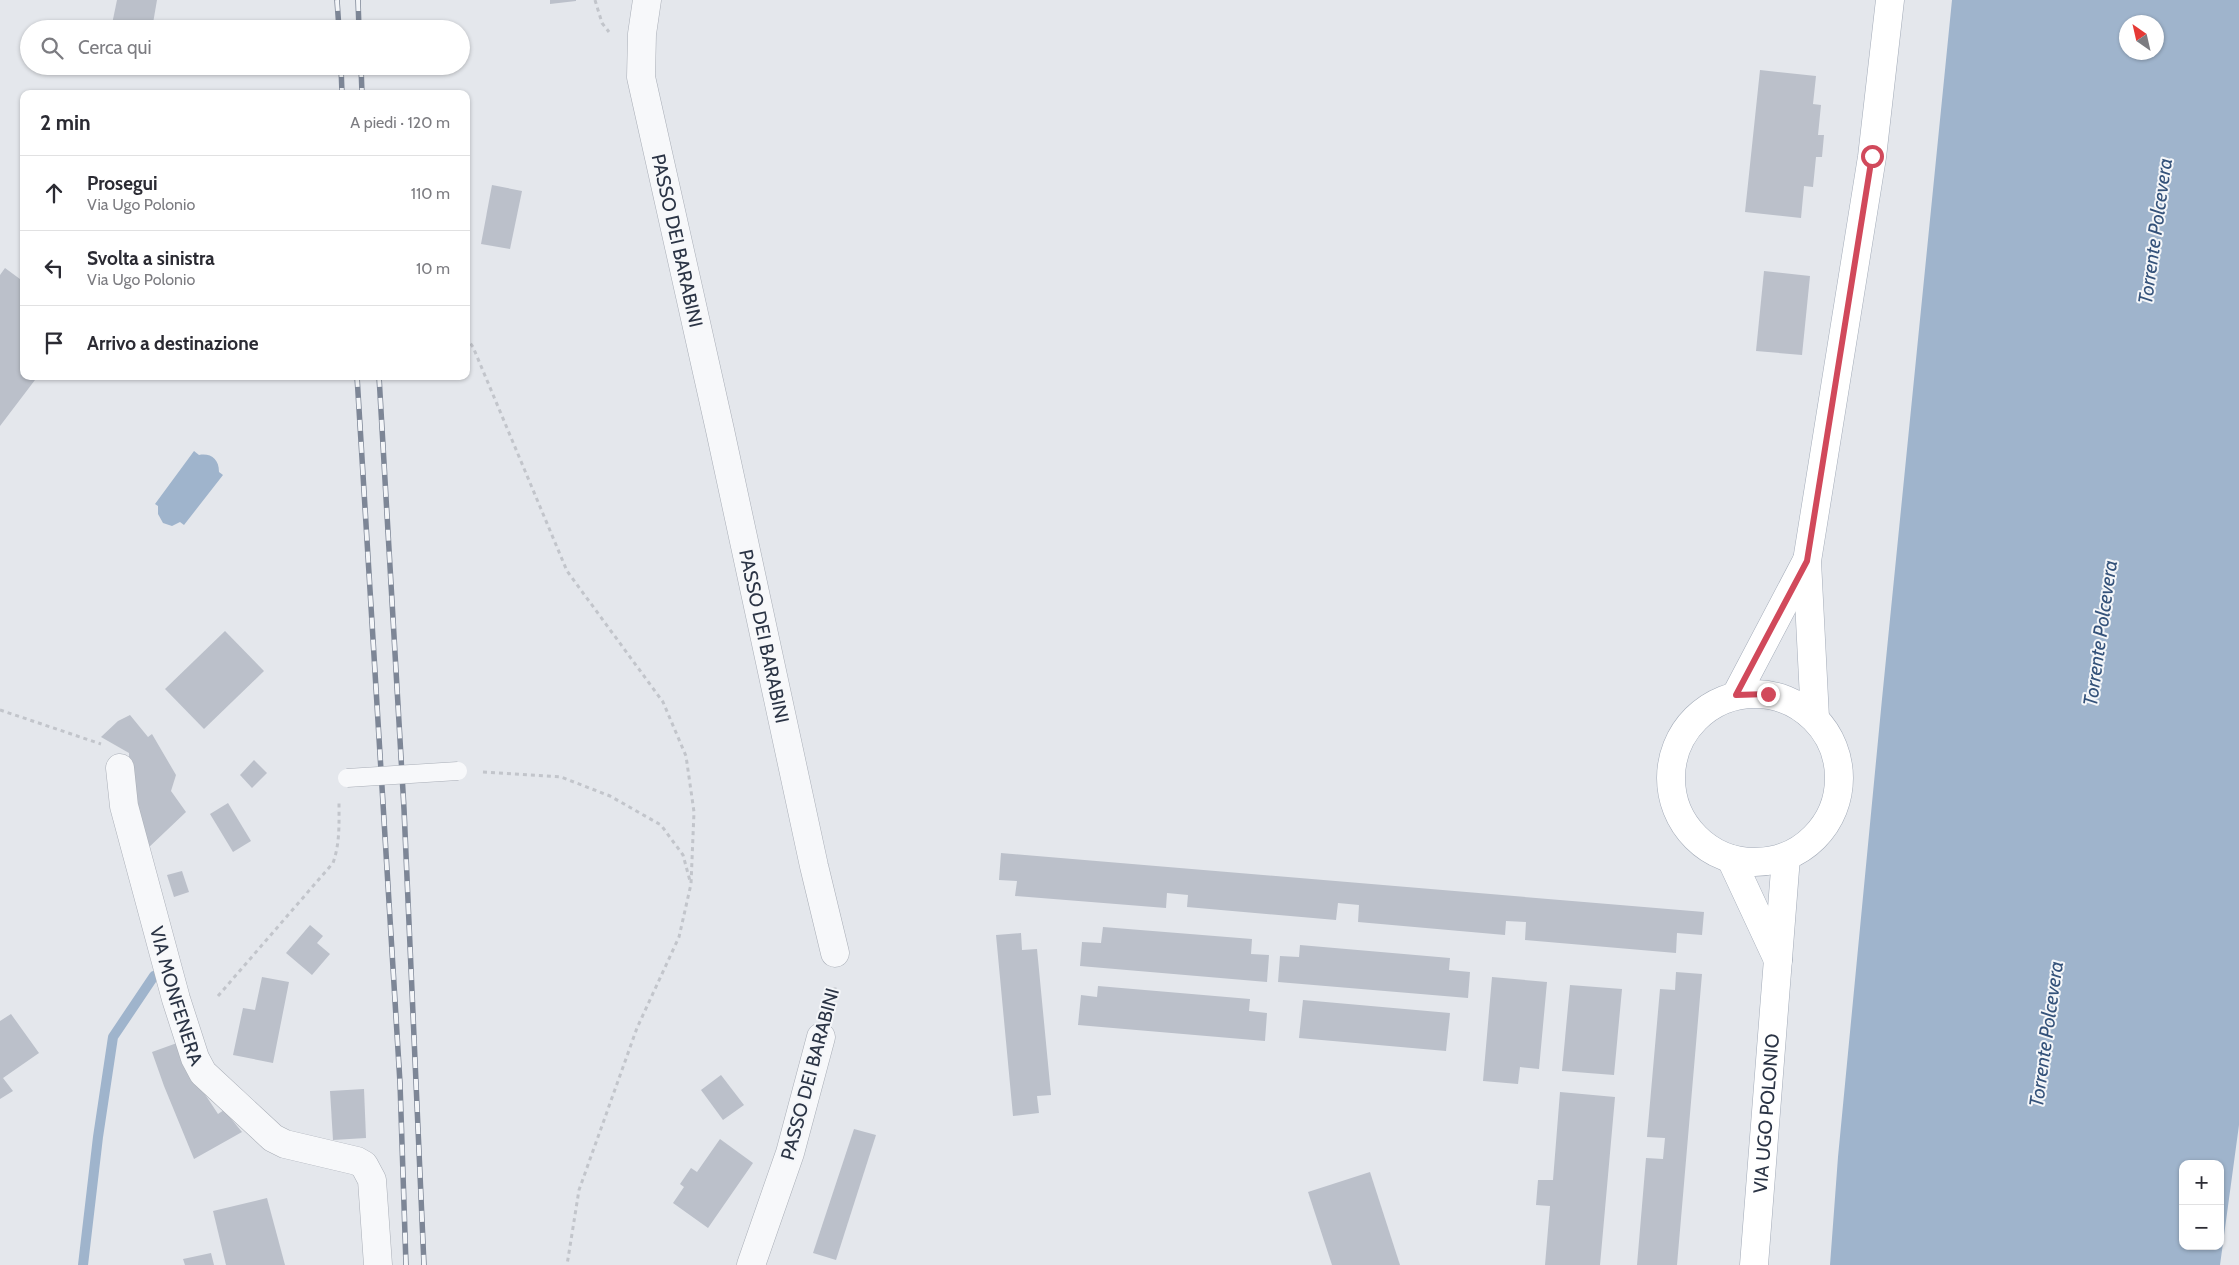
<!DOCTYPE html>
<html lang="it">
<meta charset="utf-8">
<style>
body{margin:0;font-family:Cabin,sans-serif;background:#f7f7f7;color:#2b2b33}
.controls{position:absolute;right:15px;bottom:15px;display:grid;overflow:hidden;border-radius:10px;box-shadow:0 1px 4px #0004}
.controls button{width:45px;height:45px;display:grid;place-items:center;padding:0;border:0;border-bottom:1px solid #e1e1e2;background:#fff;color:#2b2b33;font:25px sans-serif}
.compass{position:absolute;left:2119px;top:15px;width:45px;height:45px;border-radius:50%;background:#fff;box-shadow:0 1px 4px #0004;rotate:326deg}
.stop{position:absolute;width:15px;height:15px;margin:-11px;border:4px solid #d1495b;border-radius:50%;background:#fff}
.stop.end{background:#d1495b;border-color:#fff;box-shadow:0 1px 5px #0008}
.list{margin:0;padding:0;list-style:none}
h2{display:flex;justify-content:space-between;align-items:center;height:65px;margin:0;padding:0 20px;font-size:21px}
h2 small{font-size:16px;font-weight:400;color:#7c7c81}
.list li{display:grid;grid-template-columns:32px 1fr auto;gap:15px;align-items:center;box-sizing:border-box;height:75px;padding:0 20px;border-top:1px solid #e1e1e2}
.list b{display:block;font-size:19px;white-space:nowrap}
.list p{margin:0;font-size:16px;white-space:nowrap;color:#7c7c81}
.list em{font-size:16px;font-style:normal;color:#7c7c81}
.icon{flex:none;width:28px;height:28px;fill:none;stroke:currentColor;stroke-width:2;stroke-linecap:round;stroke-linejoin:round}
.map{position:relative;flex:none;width:2239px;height:1265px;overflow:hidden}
.search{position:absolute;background:#fff;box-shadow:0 1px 4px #0004;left:20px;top:20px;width:450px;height:55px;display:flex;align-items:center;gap:12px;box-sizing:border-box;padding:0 18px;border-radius:28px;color:#7c7c81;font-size:19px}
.panel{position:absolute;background:#fff;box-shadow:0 1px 4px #0004;left:20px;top:90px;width:450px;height:290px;border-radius:10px}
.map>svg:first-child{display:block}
.water{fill:#9fb4cc;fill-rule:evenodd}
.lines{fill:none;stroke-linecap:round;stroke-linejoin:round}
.stream{stroke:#9fb4cc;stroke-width:10}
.building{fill:#bbc0ca}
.street-casing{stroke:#a9aeb7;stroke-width:29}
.primary-casing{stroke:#a3abb8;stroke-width:29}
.path{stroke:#c2c5cb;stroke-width:3;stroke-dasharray:4 4;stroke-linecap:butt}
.street{stroke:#f7f8fa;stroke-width:28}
.primary{stroke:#fff;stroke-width:28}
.rail-casing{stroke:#7d8696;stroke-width:5.5}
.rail{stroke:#f4f6f9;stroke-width:4;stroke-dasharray:11;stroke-linecap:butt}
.lane-bridge-casing{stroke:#a9aeb7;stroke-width:19;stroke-linecap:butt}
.lane-bridge{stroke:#f7f8fa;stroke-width:18}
.route{stroke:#d1495b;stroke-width:6}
.labels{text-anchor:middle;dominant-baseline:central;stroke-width:4;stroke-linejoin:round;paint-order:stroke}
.street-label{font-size:19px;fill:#2b3445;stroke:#f4f6f9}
.water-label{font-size:20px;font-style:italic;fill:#34527a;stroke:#f4f6f9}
</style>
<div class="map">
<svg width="2239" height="1265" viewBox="0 0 2239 1265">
<rect width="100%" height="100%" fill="#e4e7ec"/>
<g class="water">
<path d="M1952,0h287v1125l-19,140h-390l8,-108 44,-458zM2126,22h30v30h-30zM2183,1164h37v82h-37z"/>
<path d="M194,451l5,4c12,-2 20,4 20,17l4,3 -39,50 -4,-3 -8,4 -9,-3 -5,-9v-8l-3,-2z"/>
</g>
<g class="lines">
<path class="stream" d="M83,1265l15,-128 15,-100 41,-61"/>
</g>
<g class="building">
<path d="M117,0h40l-5,29h-41z"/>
<path d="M550,0h26v1l-26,3z"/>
<path d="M1760,70l56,6 -3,28 8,1 -3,30h6l-2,22h-6l-3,30 -9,-1 -3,32 -56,-6z"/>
<path d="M492,185l30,6 -12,58 -29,-5z"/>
<path d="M5,268l19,14v94h14l-38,50v-151z"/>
<path d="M1764,271l46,5 -8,79 -46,-4z"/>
<path d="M225,631l39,40 -60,58 -39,-40z"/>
<path d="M130,715l18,22 4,-3 24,41 -5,16 15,21 -40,38 -17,-40v-57l-28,-16 17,-16z"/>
<path d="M254,760l13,13 -15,15 -12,-13z"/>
<path d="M228,803l23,38 -18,11 -23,-38z"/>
<path d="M1001,853l703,59 -2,23 -25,-2 -1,20 -151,-13 1,-18 -20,-1 -1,14 -147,-13 1,-17 -21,-2 -2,17 -149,-13 1,-12 -21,-2 -1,15 -151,-12 2,-15 -18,-1z"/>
<path d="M182,871l7,21 -15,5 -7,-22z"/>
<path d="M310,925l13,11 -6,7 13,11 -18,21 -26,-22z"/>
<path d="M1103,927l149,12 -1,15 18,1 -2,27 -187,-16 2,-24 19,1z"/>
<path d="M1021,933l1,17 15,-1 14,146 -14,1 2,17 -26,3 -17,-181z"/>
<path d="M1300,945l150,13 -1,12 21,2 -2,26 -190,-16 2,-26 19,1z"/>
<path d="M1676,972l26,2 -25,291h-40l9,-107 17,1 2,-21 -18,-1 13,-148 15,1z"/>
<path d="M262,977l27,5 -16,81 -40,-8 10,-47 12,2z"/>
<path d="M1492,977l55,5 -8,87 -19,-2 -2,17 -35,-3z"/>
<path d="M1570,985l52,4 -8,86 -52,-4z"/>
<path d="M1098,986l152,13 -1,12 18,2 -2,28 -187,-16 3,-30 16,2z"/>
<path d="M1303,1000l147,13 -4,38 -147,-13z"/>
<path d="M11,1014l28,39 -36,25 10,13 -13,8v-78z"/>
<path d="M177,1043l10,24 31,47 6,-4 18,22 -48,27 -30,-73 -12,-34z"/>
<path d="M721,1075l23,30 -21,15 -22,-30z"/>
<path d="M364,1089l2,49 -33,2 -3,-49z"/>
<path d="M1560,1092l55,5 -15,168h-55l5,-59 -14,-1 2,-25h15z"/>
<path d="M854,1129l22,6 -40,125 -23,-7z"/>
<path d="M720,1139l33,24 -45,65 -35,-25 11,-16 -4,-3 11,-16 6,4z"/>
<path d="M1370,1172l30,93h-68l-24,-73z"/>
<path d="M267,1198l18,67h-59l-13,-54z"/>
<path d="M211,1253l3,12h-29l-2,-6z"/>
</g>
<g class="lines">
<g class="street-casing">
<g id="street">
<path id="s1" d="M647,0l-5,34 -1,43 79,353 94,436 21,87"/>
<path id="s2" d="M120,768l4,38 52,193 19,59 8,15 70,65 12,6 72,17 7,4 8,15 6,85"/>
<path d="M751,1265l39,-112 31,-116"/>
</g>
</g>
<g class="primary-casing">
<g id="primary">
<circle cx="1755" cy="778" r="84"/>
<path d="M1736,695l70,-133"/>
<path d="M1815,718l-8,-157 65,-404 18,-157"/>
<path d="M1731,859l47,101"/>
<path id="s3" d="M1754,1265l32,-408"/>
</g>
</g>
<g class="path">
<path d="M595,0l7,23 7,9"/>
<path d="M466,337l7,10 94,224 96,131 23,54 8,56 -3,72 -12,53 -42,91 -58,162 -12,75"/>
<path d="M0,710l101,34"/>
<path d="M483,772l78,5 49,19 51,29 22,30 7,26"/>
<path d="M218,996l115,-133c7,-20 6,-39 6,-60"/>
<path d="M831,1007l4,-14v-9"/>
</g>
<use href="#street" class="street"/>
<use href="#primary" class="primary"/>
<g class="rail-casing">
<g id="rail">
<path d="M337,0l2,29"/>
<path d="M358,0l1,29"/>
<path d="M341,66l1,28"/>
<path d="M361,66l1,28"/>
<path d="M357,376l43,707 6,182"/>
<path d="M379,376l25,433 20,456"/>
</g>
</g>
<use href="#rail" class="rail"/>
<g class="lane-bridge-casing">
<path id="lane-bridge" d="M347,778l111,-7"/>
</g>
<use href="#lane-bridge" class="lane-bridge"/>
</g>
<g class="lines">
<path class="route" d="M1768,694l-32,1 71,-134 65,-405"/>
</g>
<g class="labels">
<g class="street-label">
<text stroke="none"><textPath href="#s1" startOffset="245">PASSO DEI BARABINI</textPath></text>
<text stroke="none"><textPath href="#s1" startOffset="650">PASSO DEI BARABINI</textPath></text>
<text stroke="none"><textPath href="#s2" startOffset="235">VIA MONFENERA</textPath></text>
<text transform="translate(810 1074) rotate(-75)">PASSO DEI BARABINI</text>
<text stroke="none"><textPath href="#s3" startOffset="152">VIA UGO POLONIO</textPath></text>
</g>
<g class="water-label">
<text transform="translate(2155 231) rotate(-82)">Torrente Polcevera</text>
<text transform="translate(2100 633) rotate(-82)">Torrente Polcevera</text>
<text transform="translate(2046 1034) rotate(-82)">Torrente Polcevera</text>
</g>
</g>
</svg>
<div class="controls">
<button>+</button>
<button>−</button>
</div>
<svg class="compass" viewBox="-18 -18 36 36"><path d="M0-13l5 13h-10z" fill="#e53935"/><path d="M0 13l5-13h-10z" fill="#7c7c81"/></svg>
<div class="stop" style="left:1872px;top:156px"></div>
<div class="stop end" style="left:1768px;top:694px"></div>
<div class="search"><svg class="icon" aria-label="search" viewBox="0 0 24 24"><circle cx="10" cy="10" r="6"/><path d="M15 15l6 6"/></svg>Cerca qui</div>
<section class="panel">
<h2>2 min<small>A piedi · 120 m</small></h2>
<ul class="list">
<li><svg class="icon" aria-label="ahead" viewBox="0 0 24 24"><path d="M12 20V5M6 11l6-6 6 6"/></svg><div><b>Prosegui</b><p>Via Ugo Polonio</p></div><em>110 m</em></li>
<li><svg class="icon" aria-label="left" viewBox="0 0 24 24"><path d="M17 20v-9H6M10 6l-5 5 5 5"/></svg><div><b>Svolta a sinistra</b><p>Via Ugo Polonio</p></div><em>10 m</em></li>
<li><svg class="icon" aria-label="arrive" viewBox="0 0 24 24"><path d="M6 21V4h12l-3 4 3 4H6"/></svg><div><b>Arrivo a destinazione</b></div></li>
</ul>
</section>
</div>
